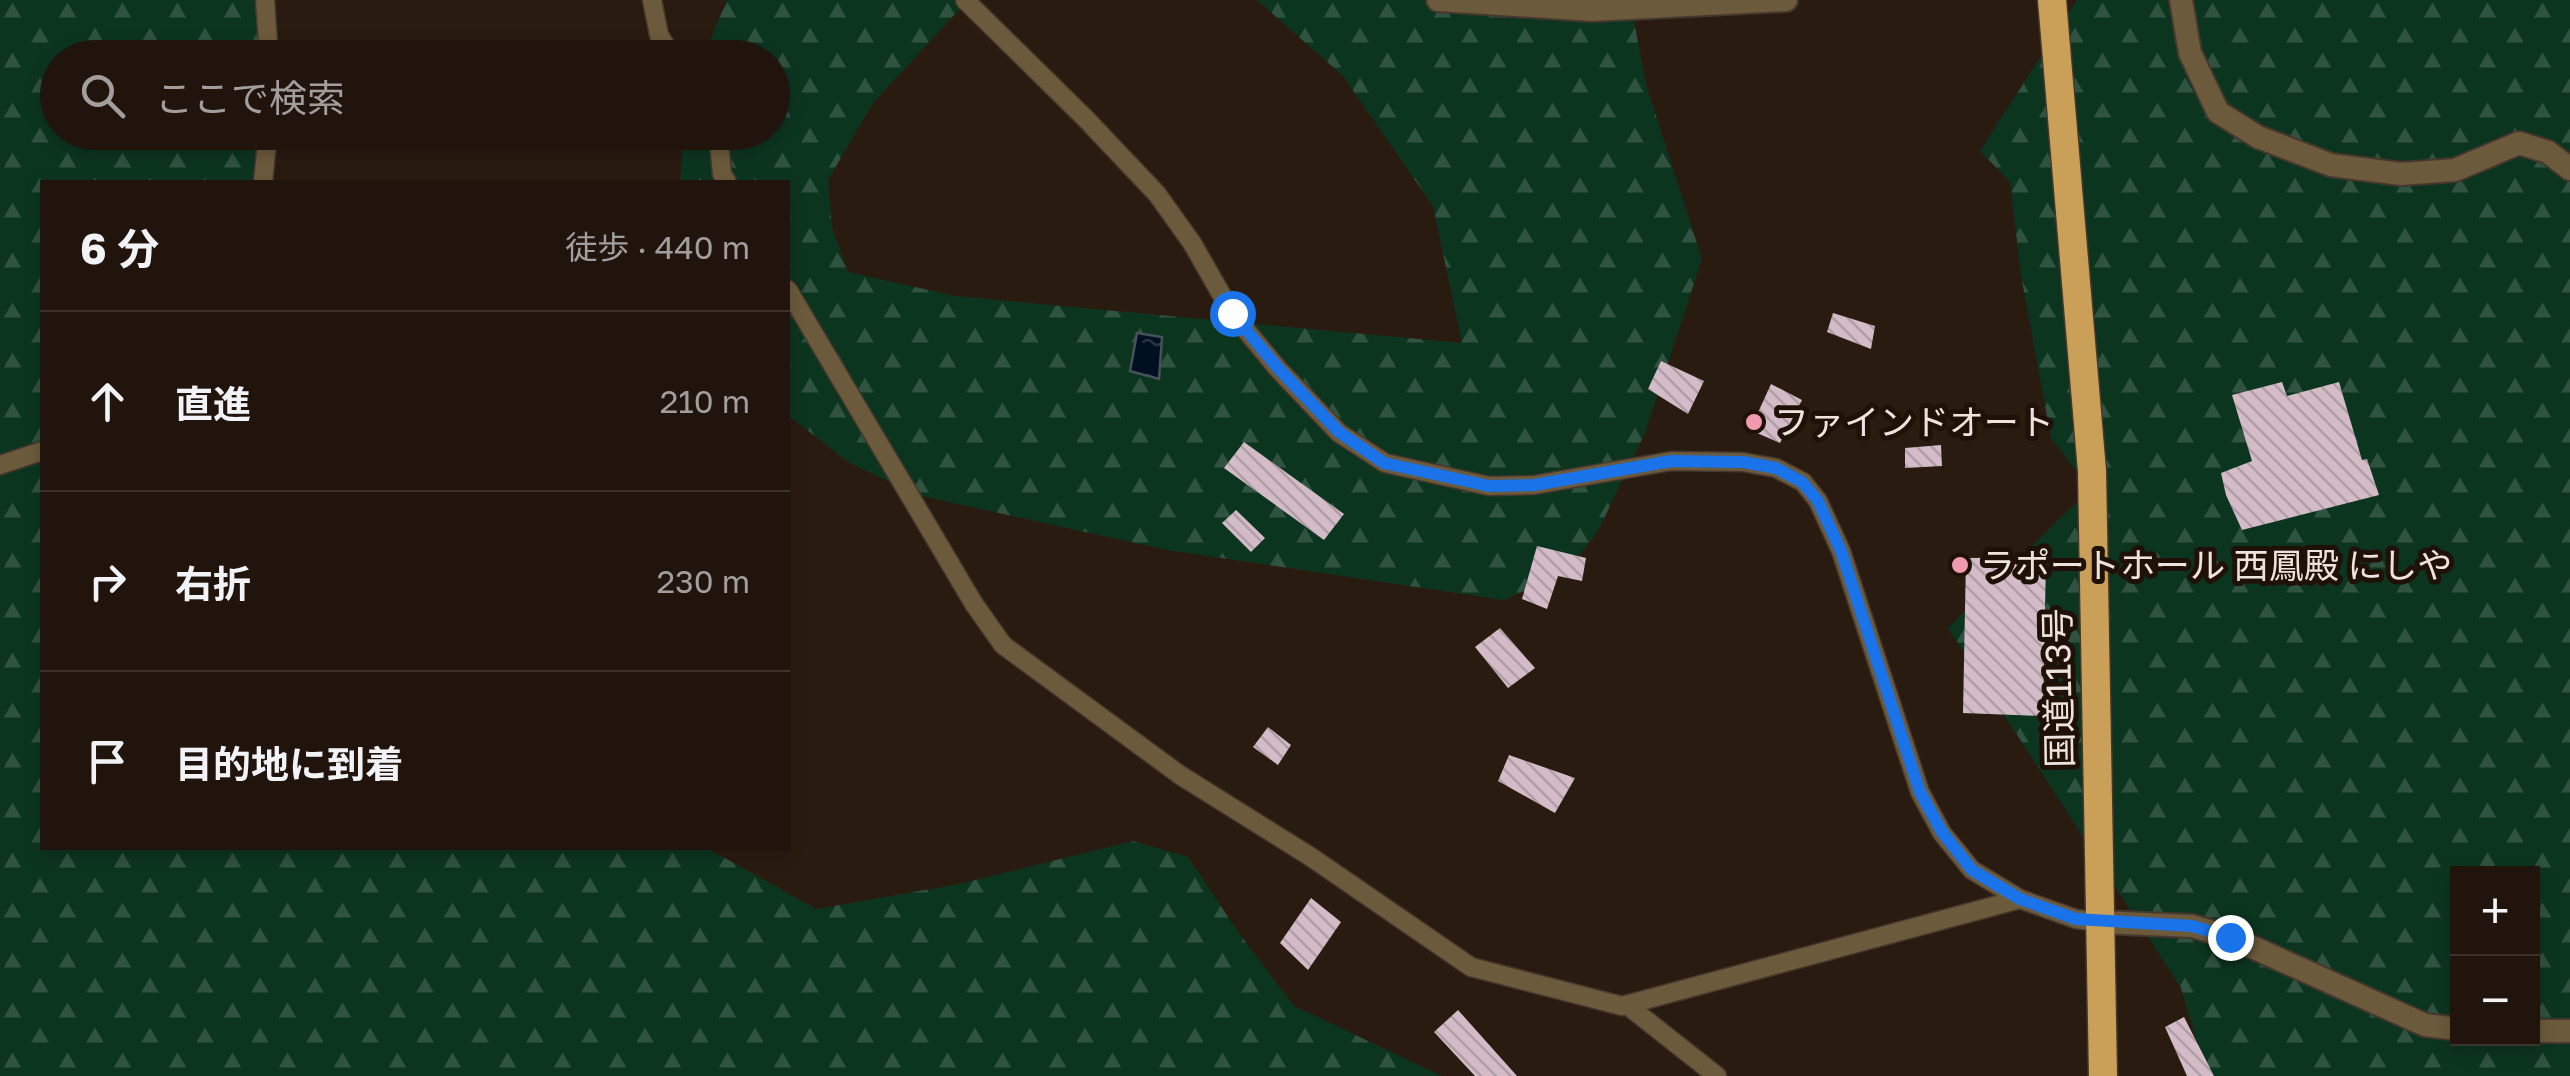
<!DOCTYPE html>
<html lang="ja">
<meta charset="utf-8">
<style>
body{margin:0;font-family:"Golos Text","Noto Sans JP",sans-serif;background:#281d15;color:#f1f3f6}
.controls{position:absolute;right:30px;bottom:30px;display:grid;overflow:hidden;border-radius:0px;box-shadow:0 5px 15px #0003}
.controls button{width:90px;height:90px;display:grid;place-items:center;padding:0;border:0;border-bottom:2px solid #3d332d;background:#20140c;color:#f1f3f6;font:50px sans-serif}
.stop{position:absolute;width:30px;height:30px;margin:-22px;border:8px solid #1a73e8;border-radius:50%;background:#fff}
.stop.end{background:#1a73e8;border-color:#fff;box-shadow:0 2px 10px #0008}
.list{margin:0;padding:0;list-style:none}
h2{display:flex;justify-content:space-between;align-items:center;height:130px;margin:0;padding:0 40px;font-size:42px}
h2 small{font-size:32px;font-weight:400;color:#a29e9d}
.list li{display:grid;grid-template-columns:65px 1fr auto;gap:30px;align-items:center;box-sizing:border-box;height:180px;padding:0 40px;border-top:2px solid #3d332d}
.list b{display:block;font-size:38px;white-space:nowrap}
.list em{font-size:32px;font-style:normal;color:#a29e9d}
.icon{flex:none;width:55px;height:55px;fill:none;stroke:currentColor;stroke-width:2;stroke-linecap:round;stroke-linejoin:round}
.map{position:relative;flex:none;width:2570px;height:1076px;overflow:hidden}
.search{position:absolute;background:#20140c;box-shadow:0 5px 15px #0003;left:40px;top:40px;width:750px;height:110px;display:flex;align-items:center;gap:25px;box-sizing:border-box;padding:0 35px;border-radius:55px;color:#a29e9d;font-size:38px}
.panel{position:absolute;background:#20140c;box-shadow:0 5px 15px #0003;left:40px;top:180px;width:750px;height:670px;border-radius:0px}
.map>svg:first-child{display:block}
.forest{fill:url(#forest-firs);fill-rule:evenodd}
.water{fill:url(#water-ripples);stroke:#485059;stroke-width:2.5}
.building{fill:url(#building-back-hatch)}
.lines{fill:none;stroke-linecap:round;stroke-linejoin:round}
.minor-casing{stroke:#46372d;stroke-width:21}
.tertiary-casing{stroke:#46372d;stroke-width:26}
.trunk-casing{stroke:#46372d;stroke-width:31}
.minor{stroke:#6c5a3c;stroke-width:18}
.tertiary{stroke:#6c5a3c;stroke-width:22}
.trunk{stroke:#caa058;stroke-width:28}
.route{stroke:#1a73e8;stroke-width:12}
.poi-dot{fill:#f29aad;stroke:#201108;stroke-width:4}
.labels{text-anchor:middle;dominant-baseline:central;stroke-width:10;stroke-linejoin:round;paint-order:stroke}
.poi-label{font-size:35px;fill:#efe4dd;stroke:#201108;text-anchor:start}
.street-label{font-size:35px;fill:#efe4dd;stroke:#201108}
</style>
<div class="map">
<svg width="2570" height="1076" viewBox="0 0 2570 1076">
<defs>
<pattern id="forest-firs" width="22" height="20" patternUnits="userSpaceOnUse" patternTransform="scale(2.5)"><rect width="22" height="20" fill="#0c3520"/><path d="M5 1l3.5 6h-7zM16 11l3.5 6h-7z" fill="#305240"/></pattern>
<pattern id="water-ripples" width="26" height="14" patternUnits="userSpaceOnUse" patternTransform="scale(2.5)"><rect width="26" height="14" fill="#001020"/><path d="M2 4q2-2 4 0t4 0M15 11q2-2 4 0t4 0" fill="none" stroke="#263340"/></pattern>
<pattern id="building-back-hatch" width="6" height="6" patternUnits="userSpaceOnUse" patternTransform="scale(2.5)"><rect width="6" height="6" fill="#d3bcc8"/><path d="M-1 5l2 2M0 0l6 6M5-1l2 2" fill="none" stroke="#b09ea6"/></pattern>
</defs>
<rect width="100%" height="100%" fill="#2a1b10"/>
<g class="forest">
<path d="M0,0h267l-1,57 -208,1v74l207,1 -7,49h-216v666h665l109,61 143,-25 174,-43 55,16 50,75 56,74 148,70h-1442z"/>
<path d="M727,0h241l-95,103 -45,77 4,48 16,44 107,24 507,47 -29,-137 -90,-130 -86,-76h373l16,84 56,175 -57,174 -47,98 -32,41 -62,28 -337,-50 -250,-55 -69,-33 -60,-47v-233h-108l4,-49 88,-1v-74l-69,-1z"/>
<path d="M2077,0h493v1076h-363l-26,-88 -233,-360 142,-139 -39,-51 -30,-163 -11,-93 -30,-31zM2458,874h74v164h-74z"/>
</g>
<path class="water" d="M1137,333l25,4 -3,42 -29,-8z"/>
<g class="building">
<path d="M1833,313l42,13 -4,23 -44,-17z"/>
<path d="M1661,361l43,20 -16,33 -40,-25z"/>
<path d="M2282,382l5,14 52,-14 23,78 5,-1 12,36 -137,35 -16,-35 -5,-22 31,-12 -20,-66z"/>
<path d="M1771,384l31,16 -22,43 -30,-13z"/>
<path d="M1244,442l100,72 -20,26 -100,-72z"/>
<path d="M1941,445l1,21 -37,2v-20z"/>
<path d="M1236,510l29,28 -14,14 -29,-29z"/>
<path d="M1537,546l49,12 -4,23 -24,-5 -11,33 -25,-10z"/>
<path d="M2046,557l-3,159 -80,-3 3,-155z"/>
<path d="M1500,628l35,40 -27,20 -33,-41z"/>
<path d="M1268,727l23,18 -13,20 -25,-18z"/>
<path d="M1509,755l66,23 -20,35 -57,-32z"/>
<path d="M1311,898l30,24 -33,48 -28,-27z"/>
<path d="M1458,1010l59,66h-42l-41,-44z"/>
<path d="M2184,1017l30,59h-27l-22,-49z"/>
</g>
<g class="lines">
<g class="minor-casing">
<g id="minor">
<path d="M265,0l4,58"/>
<path d="M652,0l7,35 14,23"/>
<path d="M965,0l121,119 71,75 35,49 40,70 46,56 61,64 46,30 104,23 45,-1 137,-24 72,1 33,6 27,14 15,19 23,50 79,241 22,41 30,37 48,29 56,20 24,3"/>
<path d="M718,132l4,42 5,8"/>
<path d="M263,182l5,-50"/>
<path d="M788,290l186,314 29,41 177,130 131,82 160,110 151,39 398,-107"/>
<path d="M0,465l42,-14"/>
<path d="M1627,1005l90,71"/>
</g>
</g>
<g class="tertiary-casing">
<g id="tertiary">
<path d="M1438,0l154,10 194,-10"/>
<path d="M2181,0l9,53 28,59 40,25 73,28 70,9 54,-4 64,-27 29,9 22,17"/>
<path d="M2100,922l92,4 38,11 195,88 33,4"/>
<path d="M2532,1031h38"/>
</g>
</g>
<g class="trunk-casing">
<path id="trunk" d="M2052,0l40,471 11,605"/>
</g>
<use href="#minor" class="minor"/>
<use href="#tertiary" class="tertiary"/>
<use href="#trunk" class="trunk"/>
</g>
<g class="lines">
<path class="route" d="M1232,313l46,55 61,64 45,31 105,23 45,-1 137,-24 72,1 33,6 26,14 16,19 23,50 79,241 22,40 30,38 48,29 56,20 116,7 38,11"/>
</g>
<g class="poi-dot">
<circle cx="1754" cy="422" r="10"/>
<circle cx="1960" cy="565" r="10"/>
</g>
<g class="labels">
<g class="poi-label">
<text x="1774" y="422">ファインドオート</text>
<text x="1980" y="565">ラポートホール 西鳳殿 にしや</text>
</g>
<g class="street-label">
<text transform="translate(2058 688) rotate(-91)">国道113号</text>
</g>
</g>
</svg>
<div class="controls">
<button>+</button>
<button>−</button>
</div>
<div class="stop" style="left:1232px;top:313px"></div>
<div class="stop end" style="left:2230px;top:937px"></div>
<div class="search"><svg class="icon" aria-label="search" viewBox="0 0 24 24"><circle cx="10" cy="10" r="6"/><path d="M15 15l6 6"/></svg>ここで検索</div>
<section class="panel">
<h2>6 分<small>徒歩 · 440 m</small></h2>
<ul class="list">
<li><svg class="icon" aria-label="ahead" viewBox="0 0 24 24"><path d="M12 20V5M6 11l6-6 6 6"/></svg><div><b>直進</b></div><em>210 m</em></li>
<li><svg class="icon" aria-label="right" viewBox="0 0 24 24"><path d="M7 20v-9h11M14 6l5 5-5 5"/></svg><div><b>右折</b></div><em>230 m</em></li>
<li><svg class="icon" aria-label="arrive" viewBox="0 0 24 24"><path d="M6 21V4h12l-3 4 3 4H6"/></svg><div><b>目的地に到着</b></div></li>
</ul>
</section>
</div>
